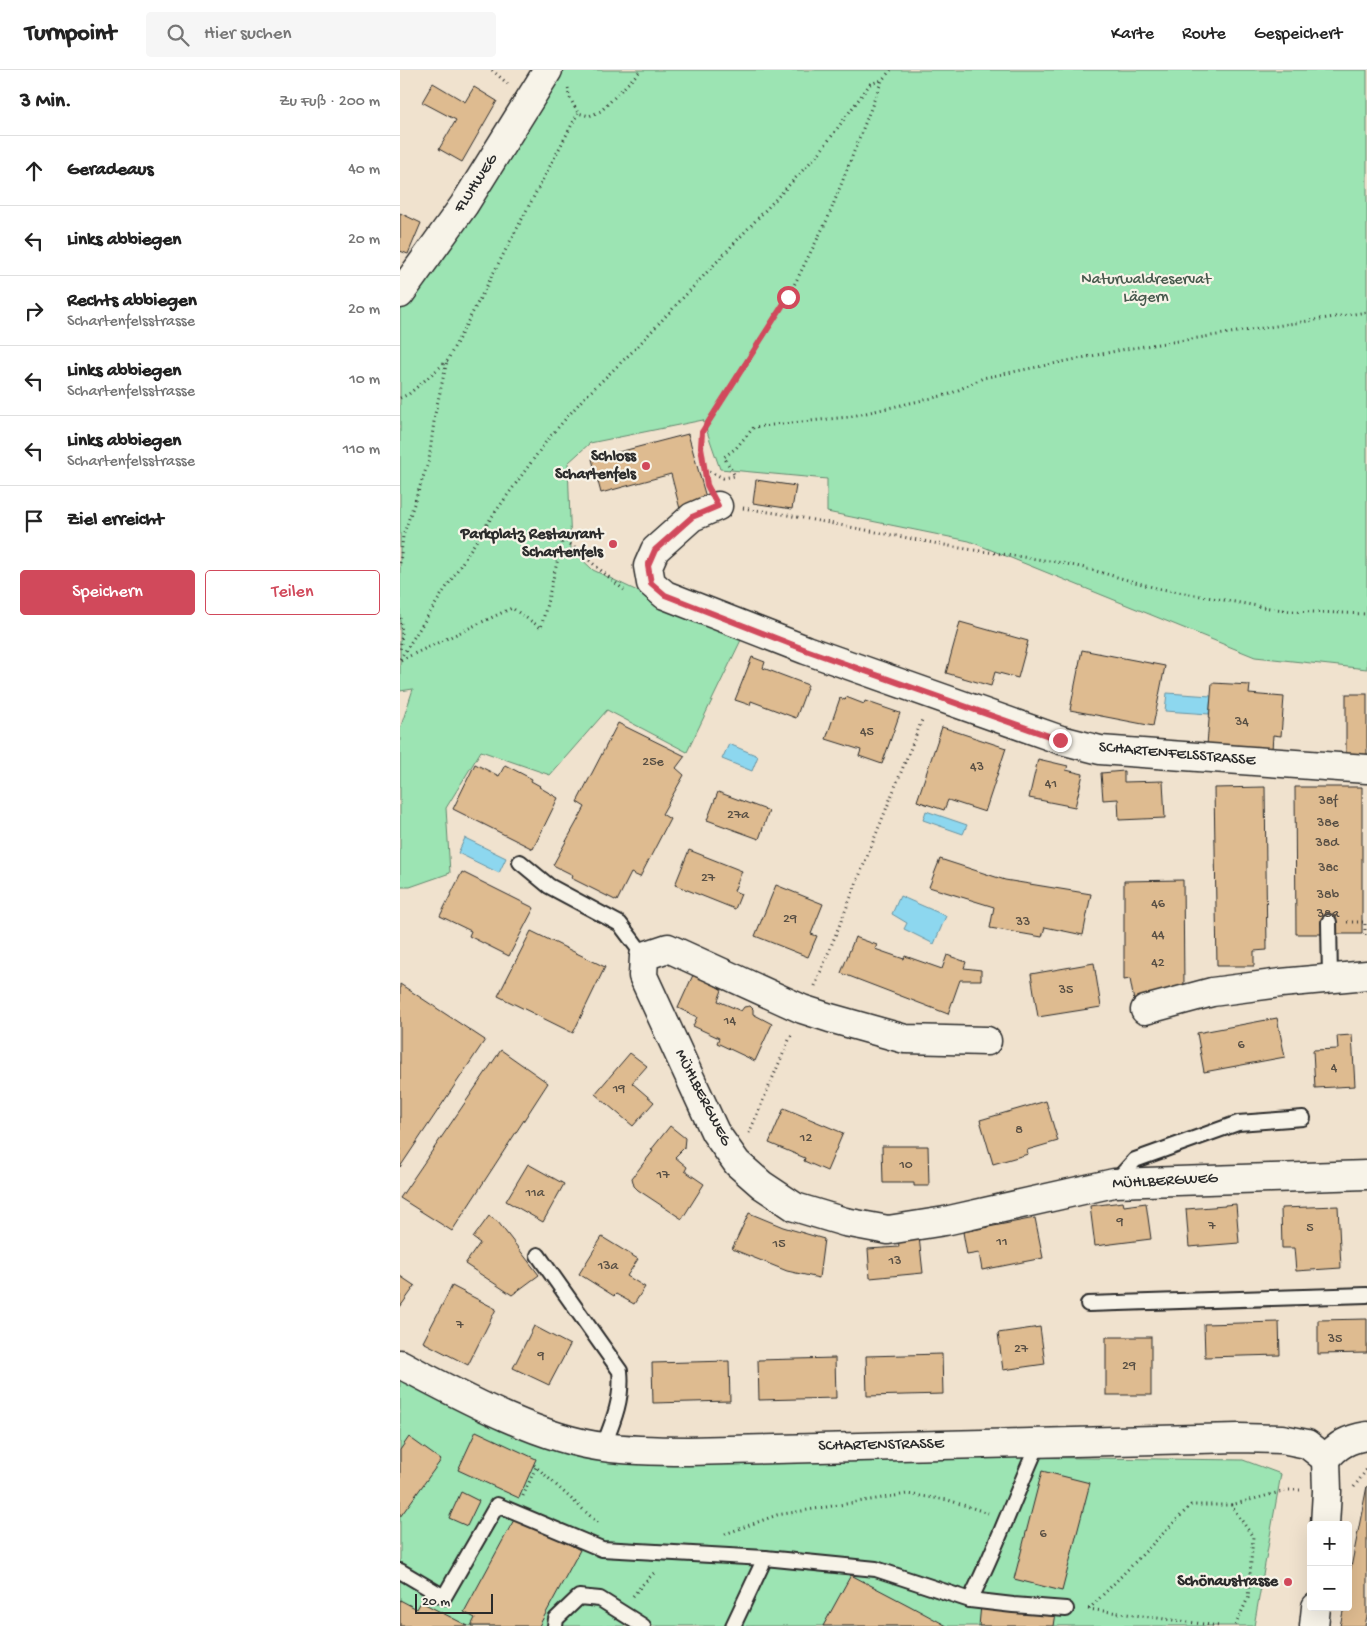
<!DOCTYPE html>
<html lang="de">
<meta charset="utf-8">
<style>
body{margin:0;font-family:"Gochi Hand",sans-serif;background:#f6f6f6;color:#222}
.controls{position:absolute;right:15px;bottom:15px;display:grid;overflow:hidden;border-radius:5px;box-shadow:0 5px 20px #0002}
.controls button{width:45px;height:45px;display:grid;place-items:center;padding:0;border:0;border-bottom:1px solid #e0e0e0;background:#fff;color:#222;font:25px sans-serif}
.scale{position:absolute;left:15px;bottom:12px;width:78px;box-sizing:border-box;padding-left:5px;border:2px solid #2b2b2b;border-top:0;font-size:14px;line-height:18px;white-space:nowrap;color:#2b2b2b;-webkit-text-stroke:4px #f7f3e8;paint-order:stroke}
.stop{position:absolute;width:15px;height:15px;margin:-11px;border:4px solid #d1495b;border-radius:50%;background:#fff}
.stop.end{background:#d1495b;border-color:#fff;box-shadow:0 1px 5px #0008}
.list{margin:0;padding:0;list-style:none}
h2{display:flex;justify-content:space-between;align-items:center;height:65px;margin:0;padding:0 20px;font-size:21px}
h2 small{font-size:16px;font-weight:400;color:#767676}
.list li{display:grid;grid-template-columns:32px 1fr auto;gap:15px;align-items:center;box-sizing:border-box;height:70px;padding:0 20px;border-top:1px solid #e0e0e0}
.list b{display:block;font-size:19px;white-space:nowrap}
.list p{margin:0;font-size:16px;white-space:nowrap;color:#767676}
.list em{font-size:16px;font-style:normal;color:#767676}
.actions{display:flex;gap:10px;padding:15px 20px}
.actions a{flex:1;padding:11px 0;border:1px solid #d1495b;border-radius:5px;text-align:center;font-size:18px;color:#d1495b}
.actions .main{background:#d1495b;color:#fff}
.icon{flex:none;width:28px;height:28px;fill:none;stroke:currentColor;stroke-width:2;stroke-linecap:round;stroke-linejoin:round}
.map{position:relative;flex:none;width:967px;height:1556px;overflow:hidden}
header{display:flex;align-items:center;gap:30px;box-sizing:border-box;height:70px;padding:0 25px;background:#fff;border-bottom:1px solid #e0e0e0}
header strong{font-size:24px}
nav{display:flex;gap:28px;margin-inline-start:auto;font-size:18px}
.search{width:350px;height:45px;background:#f6f6f6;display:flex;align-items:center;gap:12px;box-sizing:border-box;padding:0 18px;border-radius:5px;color:#767676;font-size:19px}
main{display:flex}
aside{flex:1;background:#fff}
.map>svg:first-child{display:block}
.green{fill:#9ce4b3;stroke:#64886f}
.water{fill:#8dd7ef;stroke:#6692a1}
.building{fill:#debb90;stroke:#2b2b2b}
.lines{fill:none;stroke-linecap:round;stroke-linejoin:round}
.lane-casing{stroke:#2b2b2b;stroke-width:18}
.street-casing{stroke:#2b2b2b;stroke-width:31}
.path{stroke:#2b2b2b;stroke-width:3;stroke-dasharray:1 4;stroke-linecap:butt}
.lane{stroke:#f7f3e8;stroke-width:14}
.street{stroke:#f7f3e8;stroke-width:28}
.route{stroke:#d1495b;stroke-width:6}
.poi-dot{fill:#d1495b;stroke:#f7f3e8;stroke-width:2}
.labels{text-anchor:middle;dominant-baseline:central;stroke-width:4.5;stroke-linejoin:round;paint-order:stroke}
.number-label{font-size:14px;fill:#584f44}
.street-label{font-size:16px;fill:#2b2b2b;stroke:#f7f3e8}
.park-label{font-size:16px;fill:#47594d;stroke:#f7f3e8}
.poi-label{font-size:16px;font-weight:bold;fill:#2b2b2b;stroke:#f7f3e8;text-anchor:end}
</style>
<header>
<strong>Turnpoint</strong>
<div class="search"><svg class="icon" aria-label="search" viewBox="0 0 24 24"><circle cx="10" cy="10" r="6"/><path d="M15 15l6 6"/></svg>Hier suchen</div>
<nav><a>Karte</a><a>Route</a><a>Gespeichert</a></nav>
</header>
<main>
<aside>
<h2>3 Min.<small>Zu Fuß · 200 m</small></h2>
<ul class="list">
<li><svg class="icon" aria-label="ahead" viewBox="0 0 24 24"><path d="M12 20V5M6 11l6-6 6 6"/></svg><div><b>Geradeaus</b></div><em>40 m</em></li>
<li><svg class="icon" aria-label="left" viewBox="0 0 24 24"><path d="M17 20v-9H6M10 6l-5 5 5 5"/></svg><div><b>Links abbiegen</b></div><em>20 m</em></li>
<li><svg class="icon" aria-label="right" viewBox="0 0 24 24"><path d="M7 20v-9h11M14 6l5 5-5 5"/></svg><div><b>Rechts abbiegen</b><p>Schartenfelsstrasse</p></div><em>20 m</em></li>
<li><svg class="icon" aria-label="left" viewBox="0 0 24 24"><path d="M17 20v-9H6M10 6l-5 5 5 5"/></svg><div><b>Links abbiegen</b><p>Schartenfelsstrasse</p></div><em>10 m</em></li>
<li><svg class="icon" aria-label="left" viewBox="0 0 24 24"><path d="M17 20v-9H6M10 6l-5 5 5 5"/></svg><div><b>Links abbiegen</b><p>Schartenfelsstrasse</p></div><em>110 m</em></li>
<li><svg class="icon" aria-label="arrive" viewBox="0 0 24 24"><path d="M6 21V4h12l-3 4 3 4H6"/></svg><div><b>Ziel erreicht</b></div></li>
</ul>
<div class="actions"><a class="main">Speichern</a><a>Teilen</a></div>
</aside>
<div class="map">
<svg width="967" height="1556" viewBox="0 0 967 1556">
<rect width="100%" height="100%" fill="#f0e2ce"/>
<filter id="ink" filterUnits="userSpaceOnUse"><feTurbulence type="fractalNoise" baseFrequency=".02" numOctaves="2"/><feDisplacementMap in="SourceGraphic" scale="10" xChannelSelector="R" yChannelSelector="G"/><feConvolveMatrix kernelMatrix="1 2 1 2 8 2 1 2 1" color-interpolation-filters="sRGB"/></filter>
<g filter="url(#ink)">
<g class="green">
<path d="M161,0h806v599l-112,-12 -286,-116 -142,-29v-33l-107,-10 -17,-49 -113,23 -22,20 3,86 22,21 148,70 -54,112 -80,-42 -57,65 -69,-24 -35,57 4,65 -40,14h-10v-158l13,-40 -13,2v-405z"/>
<path d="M0,1307l91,47 137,40 376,-7 239,3 38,14 -27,152h-854z"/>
</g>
<g class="water">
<path d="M767,623l44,3 -2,18 -44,-3z"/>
<path d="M329,674l29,12 -6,15 -30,-12z"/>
<path d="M526,741l41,14 -4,9 -40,-14z"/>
<path d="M65,768l41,20 -7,15 -41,-20z"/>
<path d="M500,826l46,20 -12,28 -30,-15 3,-6 -15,-9z"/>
</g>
<g class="building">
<path d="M33,13l32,19 9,-15 23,14 -35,61 -23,-13 17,-29 -34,-18z"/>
<path d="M0,143l21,10 -13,31 -8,-3z"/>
<path d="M288,364l19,67 -27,8 -9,-35 -70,19 -9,-34z"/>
<path d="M356,410l40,6 -4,23 -39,-6z"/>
<path d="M560,552l68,19 -10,37 -23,-6 -4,14 -45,-13z"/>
<path d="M682,580l83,16 -12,60 -83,-16z"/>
<path d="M352,587l13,5 -2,6 45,17 -12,33 -45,-17 -1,4 -15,-5z"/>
<path d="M812,613l38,2 -1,9 35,3 -3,39 -8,-1 -1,15 -65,-5z"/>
<rect x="946" y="624" width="21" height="62"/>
<path d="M446,627l18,7 1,-3 35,12 -18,51 -23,-8 2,-6 -35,-11 14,-41 5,2z"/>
<path d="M218,653l67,33 -9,12 8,7 -22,39 8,5 -30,58 -9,-4 -14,28 -46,-23 2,-3 -20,-10 32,-58 -8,-5z"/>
<path d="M542,657l64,21 -21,64 -37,-12 -4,10 -27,-9z"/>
<path d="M638,689l30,7 -2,4 17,4 -8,33 -46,-9z"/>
<path d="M75,694l24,12 6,-11 27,14 -1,2 9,5 -1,1 19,11 -25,51 -80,-40z"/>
<path d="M724,701v11l39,-1 2,37 -46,2 -1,-21 -15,1 -2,-27z"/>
<path d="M865,717l2,163 -13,1v15h-37l-3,-178z"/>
<path d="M895,717h67v147h-66z"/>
<path d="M318,722l51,19 -10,28 -52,-19z"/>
<path d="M289,780l53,21 -8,20 7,3 -6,15 -60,-24z"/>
<path d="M540,789l65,21 86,14 -8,41 -38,-8 -3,10 -52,-9 4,-21 -65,-20z"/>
<path d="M62,802l72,36 -25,48 -40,-20 2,-5 -31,-15z"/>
<path d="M783,810l1,107 -50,14 -4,-22 -6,1v-99z"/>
<path d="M376,815l47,19 -12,30 6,2 -9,21 -53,-21z"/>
<path d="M131,861l74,36 -32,66 -75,-37z"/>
<path d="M455,867l22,8 -2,4 29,10 1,-3 37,13 5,-14 19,7 -2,6 17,2v10h-21l-12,34 -107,-41z"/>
<path d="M694,893l7,44 -63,10 -7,-43z"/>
<path d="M293,905l15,6 14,9 -4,11 23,10 3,-4 6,-1 3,3v5l19,10 -17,37 -38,-18 2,-5 -26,-12 4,-9 -19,-9z"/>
<path d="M0,914l85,56 -85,127z"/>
<path d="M877,948l8,39 -81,15 -7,-39z"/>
<path d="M952,965l3,51 -40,2 -2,-38 25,-1 -1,-13z"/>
<path d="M101,980l47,33 -96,148 -52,-33z"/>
<path d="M230,983l17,13 -15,17 22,19 -21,24 -38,-32z"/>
<path d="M646,1031l12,40 -31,9 1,4 -35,10 -13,-44z"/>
<path d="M384,1038l59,25 -16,38 -23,-10 1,-3 -36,-15z"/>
<path d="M270,1056l15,12 -1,10 -9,9 12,10 -2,4 19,13 -22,35 -44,-29 -4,-4 -2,-8 21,-27 -2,-1z"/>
<path d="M482,1076h46l1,40h-15v-3h-31z"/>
<path d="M128,1094l36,20 -21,38 -37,-21z"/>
<path d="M723,1132l1,4 22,-3 5,36 -56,7 -5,-40z"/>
<path d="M836,1134l3,39 -50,4 -3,-38 39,-3v-1z"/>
<path d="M938,1136l3,62 -45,3 -2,-23h-12l-1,-40z"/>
<path d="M349,1143l34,14 41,12 -5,39 -32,-7 -55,-22z"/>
<path d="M89,1146l9,6 41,53 -27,20 -47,-31 15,-21 -7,-5z"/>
<path d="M635,1148l8,40 -61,12 -3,-17 -12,2 -4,-23z"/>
<path d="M202,1167l36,22 -11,17 18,11 -11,17 -18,-10 -2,2 -35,-22z"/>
<path d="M519,1167l4,36 -53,5 -2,-29 31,-2 -1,-8z"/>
<path d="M0,1206l15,10 -15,21z"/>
<path d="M52,1216l44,23 -28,56 -45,-23z"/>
<path d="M967,1249v34l-49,1v-34z"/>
<path d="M879,1252l1,33 -75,2 -1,-33z"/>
<path d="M134,1256l36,19 -21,40 -36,-17z"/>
<path d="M640,1257l5,37 -42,6 -5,-37z"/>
<rect x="706" y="1267" width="45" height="58"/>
<path d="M542,1284l1,40 -76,2 -1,-40z"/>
<path d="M435,1288l1,40 -77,2 -1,-40z"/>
<path d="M329,1291l1,40 -77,2 -1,-40z"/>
<path d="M76,1361l60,28 -17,39 -61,-28z"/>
<path d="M9,1367l32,23 -41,57v-67z"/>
<path d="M642,1401l48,12 -28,108 -48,-12z"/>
<path d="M967,1416v130l-2,10h-25l4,-19h4v-24z"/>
<path d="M61,1422l18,9 -12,25 -18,-8z"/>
<path d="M116,1446l64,34 -41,76h-68l4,-8 -11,-6z"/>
<path d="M451,1505l59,31 37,20h-124z"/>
<path d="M0,1530l17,9 4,-7 47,24h-68z"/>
<path d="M581,1535l75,8 -2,13h-75z"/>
</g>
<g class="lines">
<g class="lane-casing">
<g id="lane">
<path d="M120,792l29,24 71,38 24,32"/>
<path d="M929,852l1,56"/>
<path d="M714,1113l21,-23 103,-37 65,-5"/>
<path d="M138,1185l82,116c3,28 -7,51 -17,76"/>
<path d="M688,1234l279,-9"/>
<path d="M0,1501l44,26 53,-92 105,44 163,9"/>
<path d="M570,1530l43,5 53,4"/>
<path d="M155,1556l1,-7 23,-22 21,2 43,27"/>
<path d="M333,1556l32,-68 111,11 94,31c26,-51 45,-105 69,-158"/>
</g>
</g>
<g class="street-casing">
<g id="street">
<path d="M0,224l64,-89 84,-135"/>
<path d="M318,436l-26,11 -37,33 -7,16 3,17 14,12 141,55 255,90 39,10 267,19"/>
<path d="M745,940l67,-18 69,-9 86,-8"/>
<path d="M587,971l-82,-2 -75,-21 -28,-9 -134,-61 -24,8 -1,20 72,156 22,31 25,22 33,22 50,15 43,8 57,-9 169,-38 253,-8"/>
<path d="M0,1294c59,31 138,75 204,83 28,4 56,4 84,4l551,-13 43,1 25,5 19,15"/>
<path d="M926,1389c12,-15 23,-20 41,-23"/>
<path d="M925,1455l2,-34 -1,-32"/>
<path d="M914,1556l2,-19"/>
</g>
</g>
<g class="path">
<path d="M92,0l17,15"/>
<path d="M168,18l1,8 9,17 11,3 12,-5 40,-41"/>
<path d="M0,328l9,-4 38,-33 131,-248"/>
<path d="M305,399l18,9 12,-2 -11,-19 12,-9 18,-21 94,-10 102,-23 33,-16 143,-29 241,-37"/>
<path d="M307,412l-6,-35 1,-15 86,-135 40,-79 54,-138 9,-10"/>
<path d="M343,438l39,6 178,34 97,14 28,6 71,20 107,19 27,4 77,3"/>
<path d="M0,493l3,-27 26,-76 6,-46 12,-53"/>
<path d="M0,548l2,14 -2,19"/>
<path d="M0,589l91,-141 57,-79 35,-40 50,-48 187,-199 50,-68 12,-4"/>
<path d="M1,590l111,-52 29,20 22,-90 61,52"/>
<path d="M947,852h18v13h2"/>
<path d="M415,916l107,-266"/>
<path d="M349,1063l43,-100"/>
<path d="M134,1395l65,59"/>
<path d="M954,1417l13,-18"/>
<path d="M123,1426l13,-29"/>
<path d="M831,1435l57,-15h12"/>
<path d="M325,1464l52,-19 130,-21 41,6 40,13"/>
<path d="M233,1526l8,-10 15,-15"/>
<path d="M688,1539l131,17"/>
<path d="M689,1539l102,-104h40l22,32 -5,61 -13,28"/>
</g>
<use href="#lane" class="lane"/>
<use href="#street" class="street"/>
</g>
</g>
<g class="lines" filter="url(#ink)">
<path class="route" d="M388,227l-86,135 -1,15 6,38 11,21 -26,11 -37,33 -7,16 3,17 14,12 141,55 254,90"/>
</g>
<g class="poi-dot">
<circle cx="246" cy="396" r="5"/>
<circle cx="213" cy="474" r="5"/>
<circle cx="888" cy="1512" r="5"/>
</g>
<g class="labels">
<g class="number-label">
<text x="842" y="652">34</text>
<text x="467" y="662">45</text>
<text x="253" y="692">25e</text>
<text x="577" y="697">43</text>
<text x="651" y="714">41</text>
<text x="928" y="731">38f</text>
<text x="338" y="745">27a</text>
<text x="928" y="753">38e</text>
<text x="927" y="773">38d</text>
<text x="928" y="798">38c</text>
<text x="308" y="808">27</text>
<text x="928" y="825">38b</text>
<text x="758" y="834">46</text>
<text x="928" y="844">38a</text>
<text x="390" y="849">29</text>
<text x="623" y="852">33</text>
<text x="758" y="865">44</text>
<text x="758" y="893">42</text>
<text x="666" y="920">35</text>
<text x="330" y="951">14</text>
<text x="841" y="975">6</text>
<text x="934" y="998">4</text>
<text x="219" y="1019">19</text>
<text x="619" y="1060">8</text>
<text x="406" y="1068">12</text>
<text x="506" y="1095">10</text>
<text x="263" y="1105">17</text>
<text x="135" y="1123">11a</text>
<text x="720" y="1152">9</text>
<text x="812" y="1156">7</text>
<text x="910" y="1158">5</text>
<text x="602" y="1172">11</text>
<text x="379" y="1174">15</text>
<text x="495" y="1191">13</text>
<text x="208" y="1196">13a</text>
<text x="60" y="1255">7</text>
<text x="935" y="1269">35</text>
<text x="621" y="1279">27</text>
<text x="141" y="1286">9</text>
<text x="729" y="1296">29</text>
<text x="643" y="1464">6</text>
</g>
<g class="street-label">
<text transform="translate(77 114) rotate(-57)">FLUHWEG</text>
<text transform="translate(777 685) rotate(5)">SCHARTENFELSSTRASSE</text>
<text transform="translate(302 1028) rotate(63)">MÜHLBERGWEG</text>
<text transform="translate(765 1112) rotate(-3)">MÜHLBERGWEG</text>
<text transform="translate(481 1376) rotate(-1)">SCHARTENSTRASSE</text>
</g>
<g class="park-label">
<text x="746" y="210">Naturwaldreservat<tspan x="746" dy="18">Lägern</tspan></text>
</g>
<g class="poi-label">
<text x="236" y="387">Schloss<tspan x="236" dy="18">Schartenfels</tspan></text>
<text x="203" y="465">Parkplatz Restaurant<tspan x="203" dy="18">Schartenfels</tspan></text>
<text x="878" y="1512">Schönaustrasse</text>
</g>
</g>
</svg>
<div class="controls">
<button>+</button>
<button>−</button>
</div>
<div class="scale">20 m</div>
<div class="stop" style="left:388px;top:227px"></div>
<div class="stop end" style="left:660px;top:670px"></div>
</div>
</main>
